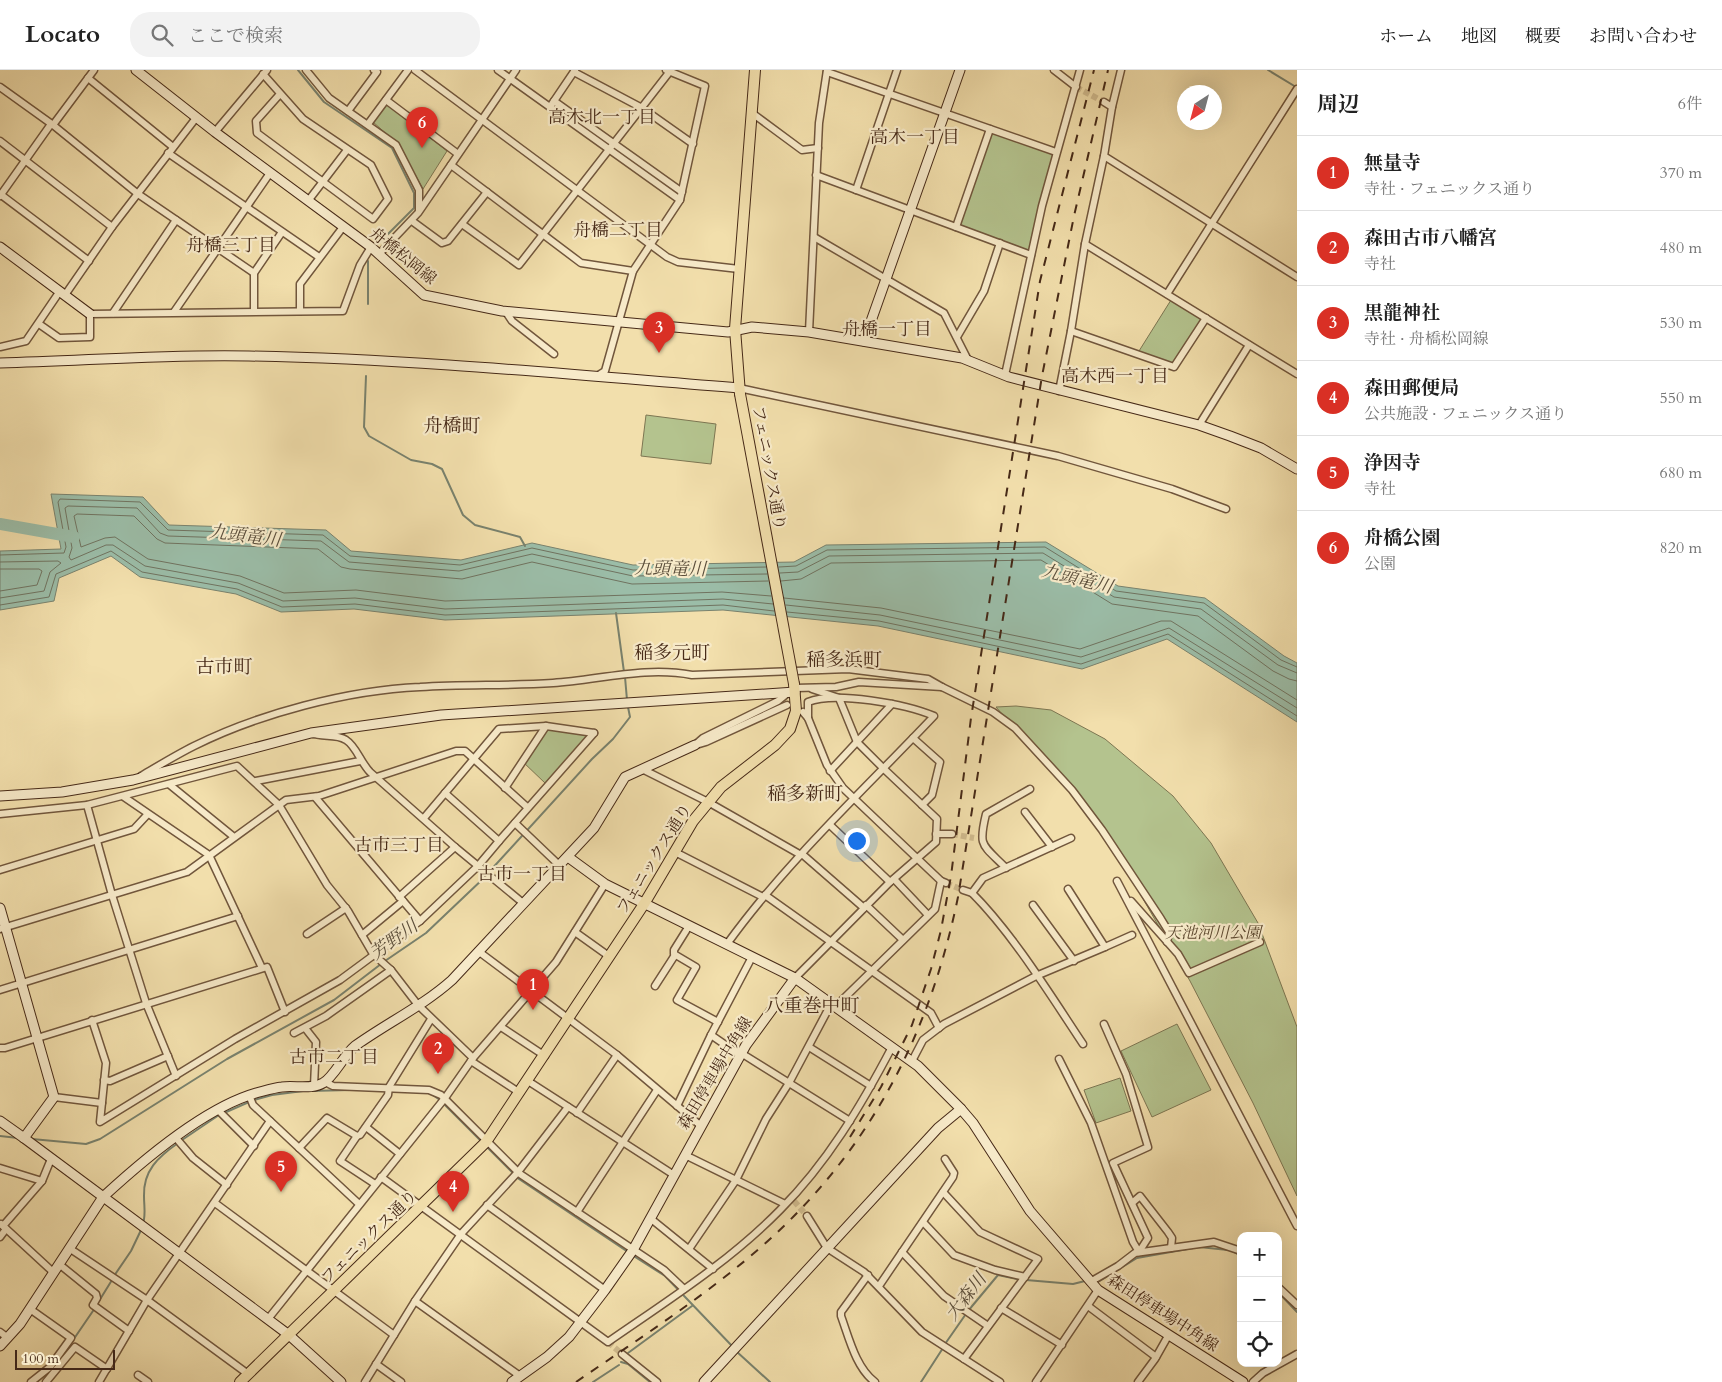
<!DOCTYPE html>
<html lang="ja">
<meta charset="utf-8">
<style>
body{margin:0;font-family:Cardo,"Noto Serif JP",serif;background:#f2f2f2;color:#222}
.controls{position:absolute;right:15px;bottom:15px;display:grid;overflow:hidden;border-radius:10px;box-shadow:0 5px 20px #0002}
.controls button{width:45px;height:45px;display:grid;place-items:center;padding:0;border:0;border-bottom:1px solid #e0e0e0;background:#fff;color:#222;font:25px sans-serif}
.compass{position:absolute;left:1177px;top:15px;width:45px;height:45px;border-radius:50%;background:#fff;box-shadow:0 5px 20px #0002;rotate:216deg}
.scale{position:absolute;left:15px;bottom:12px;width:100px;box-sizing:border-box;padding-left:5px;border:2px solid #462917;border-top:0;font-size:14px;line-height:18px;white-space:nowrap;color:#462917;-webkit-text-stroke:4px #f7eac9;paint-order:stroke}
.you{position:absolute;left:856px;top:770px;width:18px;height:18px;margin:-12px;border:4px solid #fff;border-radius:50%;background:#1a73e8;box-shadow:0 0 0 8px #1a73e833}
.badge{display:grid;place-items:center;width:32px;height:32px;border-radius:50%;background:#d93025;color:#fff;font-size:16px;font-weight:700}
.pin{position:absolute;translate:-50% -41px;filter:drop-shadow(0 1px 2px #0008)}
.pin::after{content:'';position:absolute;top:26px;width:18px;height:15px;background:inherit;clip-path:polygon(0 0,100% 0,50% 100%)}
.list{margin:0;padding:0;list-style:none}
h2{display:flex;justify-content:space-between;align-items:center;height:65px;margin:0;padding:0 20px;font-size:21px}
h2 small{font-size:16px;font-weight:400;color:#767676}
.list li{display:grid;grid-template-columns:32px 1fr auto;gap:15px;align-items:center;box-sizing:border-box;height:75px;padding:0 20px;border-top:1px solid #e0e0e0}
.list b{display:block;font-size:19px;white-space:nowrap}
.list p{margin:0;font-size:16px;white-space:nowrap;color:#767676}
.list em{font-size:16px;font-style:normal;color:#767676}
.icon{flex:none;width:28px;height:28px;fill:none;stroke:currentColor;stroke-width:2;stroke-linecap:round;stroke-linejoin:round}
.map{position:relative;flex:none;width:1297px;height:1312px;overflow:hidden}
header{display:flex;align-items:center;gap:30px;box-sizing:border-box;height:70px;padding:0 25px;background:#fff;border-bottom:1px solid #e0e0e0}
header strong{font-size:24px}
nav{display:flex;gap:28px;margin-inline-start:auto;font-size:18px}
.search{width:350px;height:45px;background:#f2f2f2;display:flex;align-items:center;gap:12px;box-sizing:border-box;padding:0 18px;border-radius:20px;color:#767676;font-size:19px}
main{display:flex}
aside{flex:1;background:#fff}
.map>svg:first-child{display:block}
.green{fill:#b4c38e;stroke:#7d7652}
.water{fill:#9bbda8;stroke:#79826e}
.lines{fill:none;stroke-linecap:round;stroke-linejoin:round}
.shore{stroke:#707360;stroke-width:1}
.stream{stroke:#79826e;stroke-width:2}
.river{stroke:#9bbda8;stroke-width:12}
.street-tunnel{stroke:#d0bb8e;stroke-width:6;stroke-dasharray:6 3;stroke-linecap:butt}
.street-casing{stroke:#71563c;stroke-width:9}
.secondary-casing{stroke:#462917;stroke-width:11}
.primary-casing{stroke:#462917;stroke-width:12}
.street{stroke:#f7eac9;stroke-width:6}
.secondary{stroke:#f7eac9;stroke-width:9}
.primary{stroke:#f2dfac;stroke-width:10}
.rail{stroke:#462917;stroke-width:2;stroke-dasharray:9 9;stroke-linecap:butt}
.primary-bridge-casing{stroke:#462917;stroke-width:12;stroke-linecap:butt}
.primary-bridge{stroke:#f2dfac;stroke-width:10}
.labels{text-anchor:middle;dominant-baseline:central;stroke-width:4.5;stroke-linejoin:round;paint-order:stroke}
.street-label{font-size:16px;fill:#462917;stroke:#f7eac9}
.park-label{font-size:16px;font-style:italic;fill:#5c482f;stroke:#f7eac9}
.neighbourhood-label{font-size:18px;fill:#462917;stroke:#f7eac9}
.water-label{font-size:18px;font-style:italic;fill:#5b4e3b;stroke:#f7eac9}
.quarter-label{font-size:19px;fill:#462917;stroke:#f7eac9}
</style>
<header>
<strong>Locato</strong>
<div class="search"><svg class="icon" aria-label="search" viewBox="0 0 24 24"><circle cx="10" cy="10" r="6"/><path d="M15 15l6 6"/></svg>ここで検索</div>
<nav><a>ホーム</a><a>地図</a><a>概要</a><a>お問い合わせ</a></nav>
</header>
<main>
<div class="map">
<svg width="1297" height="1312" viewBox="0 0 1297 1312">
<rect width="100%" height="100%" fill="#f2dfac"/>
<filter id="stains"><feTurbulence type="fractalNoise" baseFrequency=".004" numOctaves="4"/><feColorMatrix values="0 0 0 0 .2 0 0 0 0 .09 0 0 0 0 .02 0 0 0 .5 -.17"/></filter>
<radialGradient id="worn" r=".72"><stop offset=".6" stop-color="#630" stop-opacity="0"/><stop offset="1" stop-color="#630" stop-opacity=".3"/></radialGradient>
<g class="green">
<path d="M386,34l61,47 -24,38 -24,-44 -26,-23z"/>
<path d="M990,59l66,23 -25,103 -74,-31z"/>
<path d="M1171,230l35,19 -32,48 -35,-16z"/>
<path d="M646,345l70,9 -5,40 -70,-8z"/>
<path d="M1016,636l35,4 54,29 68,57 38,47 47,80 39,104v169l-44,-93 -63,-122 -68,-119 -55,-73 -71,-82z"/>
<path d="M546,656l47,9 -48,48 -23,-22z"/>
<path d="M1177,954l34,66 -59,27 -31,-66z"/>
<path d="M1120,1008l11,33 -35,12 -12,-33z"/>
</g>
<path class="water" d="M51,424l92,3 26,28 157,5 25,21 110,9 71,-17 101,22 161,-3 32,-17 220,-3 72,44 87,12 79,58 13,7v59l-130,-83 -85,30 -204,-43 -155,-16 -278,10 -91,-11 -73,3 -45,-18 -96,-17 -29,-21 -52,22 -5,23 -54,9v-59l61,-2z"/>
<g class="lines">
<g class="shore">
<path d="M0,485l64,-2 2,-6 -8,-45 2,-3 80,3 28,28 155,5 27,21 110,9 72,-17 101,22 133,-3"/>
<path d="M0,492l58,-1 3,2 -11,9 -6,19 -44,7"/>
<path d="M779,497l17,-1 31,-16 218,-3 71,44 88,12 77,57 16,7"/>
<path d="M0,499h39l3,2 -5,14 -37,6"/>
<path d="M780,503l18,-1 31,-16 214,-3 71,44 87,12 77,56 19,8"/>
<path d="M767,504l-134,2 -101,-22 -73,17 -110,-9 -28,-21 -153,-5 -8,-3 -23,-25 -69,-2 -3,2 7,40 -3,9 2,3 35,-15h7l32,21 93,17 45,18 72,-3 90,11 278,-10 50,5"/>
<path d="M768,511l-136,3 -100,-22 -70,17 -112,-10 -9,-2 -23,-18 -153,-6 -8,-4 -23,-23 -57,-2 -3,2 7,31 24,-9 10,-1 33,22 92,17 44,17 72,-3 89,11 277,-9 49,4"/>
<path d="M781,511l20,-2 30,-16 210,-3 71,44 86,12 75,55 16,8 8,2"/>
<path d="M784,528l97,10 199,41 81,-28h10l126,79"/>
<path d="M0,535l49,-8 7,-23 55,-23 31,21 95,17 45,18 73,-3 90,11 278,-10 51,6"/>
<path d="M786,535l94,10 201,42 88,-29 128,80"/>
<path d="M787,542l92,9 202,43 87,-30 129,82"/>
</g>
<g class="stream">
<path d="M298,0l26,32 68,46 22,45v15l-35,35"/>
<path d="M1268,0l28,17"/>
<path d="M368,191v43"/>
<path d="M366,306l-2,51 5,9 42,24 21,4 10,5 21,46 12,10 45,12 5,9"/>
<path d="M616,543l8,59"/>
<path d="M625,607l2,23"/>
<path d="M489,802l103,-113 21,-20 17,-22 -2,-10"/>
<path d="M385,891l41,-28 60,-57"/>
<path d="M310,1021l40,-1"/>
<path d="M420,1023h10l10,7"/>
<path d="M254,1030l18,-5 31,-4"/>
<path d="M444,1034l37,37"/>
<path d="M224,1043l25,-11"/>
<path d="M0,1066l18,2"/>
<path d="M32,1069l54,5 14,-5 127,-80 107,-59 47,-36"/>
<path d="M182,1070l37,-25"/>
<path d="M486,1076l33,33 109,73"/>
<path d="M143,1154c3,-10 1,-17 1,-28 -1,-25 14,-39 34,-53"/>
<path d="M1234,1182l7,4"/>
<path d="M632,1185l33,21 68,71"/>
<path d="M114,1206l17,-25 11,-23"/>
<path d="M1026,1210l47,4 12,-3"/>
<path d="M1098,1212l39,-24 62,-11 29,3"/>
<path d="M1278,1222l19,20"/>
<path d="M99,1231l13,-21"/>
<path d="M945,1274l23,-33 30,-36 23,5"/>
<path d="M736,1281l34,31"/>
<path d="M628,1283l64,-47"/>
<path d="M621,1292l7,2 22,18"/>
<path d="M37,1312l19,-17 39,-57"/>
<path d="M593,1312l26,-17"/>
<path d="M921,1312l22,-34"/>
</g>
<path class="river" d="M0,454l74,13"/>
<g class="street-tunnel">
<path d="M1076,17l28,15"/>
<path d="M952,764l22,4"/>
<path d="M946,813l17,7"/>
<path d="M794,1131l13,15"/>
<path d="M608,1272l14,12"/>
</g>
<g class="street-casing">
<g id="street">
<path d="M306,0l23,28 67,47 23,45v20"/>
<path d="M415,0l252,187 11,5 61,7"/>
<path d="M498,0l182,130"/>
<path d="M1054,0l22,17"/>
<path d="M574,2l68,36 51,36"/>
<path d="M827,2l229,80"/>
<path d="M263,4l40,45 68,46 17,34 -15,20 -116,-86 -1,-12 24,-27"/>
<path d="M88,8l85,69"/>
<path d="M0,17l53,38 85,69 116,79"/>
<path d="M386,30l72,54"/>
<path d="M554,31l128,91"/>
<path d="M1104,32l8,5 -8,49 193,121"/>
<path d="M552,34l23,-34"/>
<path d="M1112,37l9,-37"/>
<path d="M348,41l29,-39 -3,-2"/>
<path d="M752,43l50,37 16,-2"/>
<path d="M368,54l40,-54"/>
<path d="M53,55l41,-55"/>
<path d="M215,62l52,-62"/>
<path d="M0,71l112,86"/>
<path d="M168,83l151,104"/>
<path d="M451,95l130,98 52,8 47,-71 25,-114 -39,-16"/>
<path d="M816,105l215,80"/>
<path d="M856,120l41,-120"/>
<path d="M0,124l89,67"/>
<path d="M0,126l51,-72"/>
<path d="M308,131l39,-51"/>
<path d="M412,151l30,22 6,-2 39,-49"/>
<path d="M462,154l57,41 152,-195"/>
<path d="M956,157l34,-98"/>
<path d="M814,167l130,76 24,47"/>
<path d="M1085,174l19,-88"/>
<path d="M379,184l39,-41 98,-143"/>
<path d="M1167,224l130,-205"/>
<path d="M65,225l47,-68 84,-109"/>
<path d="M254,241v-38l28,-41"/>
<path d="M300,241v-27l43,-57"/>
<path d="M174,242l96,-139"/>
<path d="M506,242l6,9 42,33"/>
<path d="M113,243l63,-93"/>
<path d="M39,254l20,14 31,-1v-23l253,-3 17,-46 11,-18"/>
<path d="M1071,261l103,36 32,-49"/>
<path d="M809,262l10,-209 8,-53"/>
<path d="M957,267l27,-46 16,-48"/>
<path d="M0,277l26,-6 34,-50"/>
<path d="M1005,305l37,-169 38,-136"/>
<path d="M597,306l8,-5 28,-100"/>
<path d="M739,318l319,68 114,33 54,20"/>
<path d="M1059,321l12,-60 14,-87 212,130"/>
<path d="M1199,355l50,-80"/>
<path d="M795,618l41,-1 23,-5 83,5 51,25 22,16 57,62 30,40 59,89 8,13 -2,10"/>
<path d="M812,619l27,9 18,44 27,27"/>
<path d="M803,642l5,6 19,47 16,23 98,93 5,2"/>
<path d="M311,663c11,5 25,0 35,7 10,6 15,23 24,32l85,75 68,56"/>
<path d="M913,668l27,24 -8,33 -10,10"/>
<path d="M695,675l8,-7 75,-37 11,-9"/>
<path d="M696,675l10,-3 81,-37"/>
<path d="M642,699l66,33 93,53"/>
<path d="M830,701l62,-67"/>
<path d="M141,706c17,-10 35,-21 53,-30 64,-32 154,-56 226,-59 44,-3 88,-1 133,-4 46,-3 92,-17 139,-8l156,-6 80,10 14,8"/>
<path d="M256,711l104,-20"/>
<path d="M170,715l64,52"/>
<path d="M505,718l41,-62"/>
<path d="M445,723l54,48 95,-108"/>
<path d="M124,727l85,58 53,113"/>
<path d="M315,727l105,124"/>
<path d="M87,735l25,90 34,108 30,73"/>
<path d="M1025,742l27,35"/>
<path d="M0,744l87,-9 150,-39 42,39 48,80 21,26 25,43 18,16 27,35 55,53"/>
<path d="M424,748l75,-89 47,-3 48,7"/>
<path d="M515,753l44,42"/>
<path d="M830,755l60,57"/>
<path d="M936,764h16"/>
<path d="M675,782l88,45"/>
<path d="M802,784l62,54"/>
<path d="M1006,798c-24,-24 -28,-21 -20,-54l44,-25"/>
<path d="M0,800l134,-41 13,-14"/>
<path d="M894,809l34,36"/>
<path d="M1117,811l180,345"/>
<path d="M963,820l9,3 11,-15 88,-40"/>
<path d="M972,823c41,41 79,103 111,151"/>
<path d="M765,825l166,118 8,15"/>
<path d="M399,827l56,-50"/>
<path d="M1131,831l47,53 11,19 71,-31"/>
<path d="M866,835l37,35"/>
<path d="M1033,835l41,56"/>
<path d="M689,856l-15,24v4l22,13 -19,33 41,22"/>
<path d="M0,859l187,-57 99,-72 33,-4 137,-45h9l62,56"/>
<path d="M575,862l35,25"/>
<path d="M307,864l39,-26"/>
<path d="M362,865l41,-34"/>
<path d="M727,874c60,-83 137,-154 207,-228 -28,-12 -99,-25 -126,-14v16"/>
<path d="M1105,877l27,-12"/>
<path d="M478,881l139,104 84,71"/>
<path d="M795,908l95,-96 46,-40 1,-23 -53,-50"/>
<path d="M655,916l20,-31"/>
<path d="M0,920l238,-74"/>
<path d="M835,937l100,-98 6,-28"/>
<path d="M92,950l14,43 -6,59 135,-83 105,-59 80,-59 58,-55 21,-25"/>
<path d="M501,957l44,29"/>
<path d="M305,958l11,14 -2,44"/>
<path d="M294,963l32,-17 65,-46"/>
<path d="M711,965l29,20"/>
<path d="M809,977l62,39"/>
<path d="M0,978h5l262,-81 18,45"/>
<path d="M741,983l109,68"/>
<path d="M1059,989l32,64 42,119 6,10 9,-14 -35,-75 35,-16 -22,-73 -22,-50"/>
<path d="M471,991l49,32"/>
<path d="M912,991l11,-21 21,-16 92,-48 69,-29 -37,-58"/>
<path d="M104,1010l6,1 58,-25"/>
<path d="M528,1011l146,94"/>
<path d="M325,1012l8,4 96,4 12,5 79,79 144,96 20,19"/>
<path d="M249,1025l4,10 106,99"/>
<path d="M54,1027l48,6"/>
<path d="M677,1036l34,-71 41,-78"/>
<path d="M218,1040l36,36"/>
<path d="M577,1043l40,-58"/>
<path d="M366,1057l34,27"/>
<path d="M357,1066l-17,25 35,23"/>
<path d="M176,1068l17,20 34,27"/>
<path d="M299,1078l28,-30 30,18 3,-1 28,-40 1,-8 42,-68"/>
<path d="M685,1085l100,49"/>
<path d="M0,1098l42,13"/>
<path d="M381,1107l227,165c59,-41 121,-80 172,-132 47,-47 81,-104 112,-163"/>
<path d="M943,1122l37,40 58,27 -74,100"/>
<path d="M215,1133l179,132"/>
<path d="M1132,1133l8,-7 28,36 4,6 -1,10"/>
<path d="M487,1135l118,85"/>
<path d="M577,1142l80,-122"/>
<path d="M807,1146l20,32 37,24 58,60 78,50"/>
<path d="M650,1148l63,51"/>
<path d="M923,1152l31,33 41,15 30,7"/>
<path d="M1,1154l52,48"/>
<path d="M3,1156l39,-45 9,-22"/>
<path d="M0,1167l6,-8"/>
<path d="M69,1178l78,52 101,74"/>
<path d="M689,1179l47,-69 30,-61 23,-36 42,-79"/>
<path d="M902,1182l42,44 44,30"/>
<path d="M59,1194l37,30 1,4 -4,7 36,26"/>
<path d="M868,1205l-27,37v4c8,22 15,52 34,66"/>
<path d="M1090,1212l28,-16 17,-13 79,-11 27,9"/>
<path d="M879,1216l74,-109 1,-4 -9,-14"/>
<path d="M1278,1217l19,18"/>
<path d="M415,1231l105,75"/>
<path d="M1088,1236l68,51"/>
<path d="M1001,1238l61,37"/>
<path d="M30,1239l41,29 -21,29 -19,15"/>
<path d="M268,1249l177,-221 28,-40 83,-96 49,-78"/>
<path d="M0,1262l8,6"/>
<path d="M622,1284l35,28"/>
<path d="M376,1294l25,18"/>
<path d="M138,1305l10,7"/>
<path d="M46,1312l29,-35 32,22"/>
<path d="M99,1312l48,-82 123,-179"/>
<path d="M365,1312l50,-81 46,-67 57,-62 50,-65"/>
<path d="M1036,1312l62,-92"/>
<path d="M1138,1312l17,-23 13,-23"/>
<path d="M1253,1312l10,-9 34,-19"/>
</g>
</g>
<g class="secondary-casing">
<g id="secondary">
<path d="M136,0l79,62 156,115 53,48 78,16 226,21 24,-5 57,5 153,26 47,19 190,48 31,11 31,12 36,21"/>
<path d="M0,177l90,67"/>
<path d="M864,271l96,-271"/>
<path d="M0,293c83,-2 166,-9 249,-7 164,3 327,19 490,32"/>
<path d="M0,726l62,-4 71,-12 178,-47 130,-18 354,-23"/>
<path d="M568,787l37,27 190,94"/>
<path d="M0,838l54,189 -30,41 265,197 52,47"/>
<path d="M0,1051l24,17"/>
<path d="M0,1276l20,-22 83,-127c39,-36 101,-89 153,-104 8,-2 17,-5 26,-6 12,-2 30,3 41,-4 11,-6 20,-27 32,-37 32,-23 68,-40 97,-66l142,-152 31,-51 70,-32"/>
<path d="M512,1312l35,-25 22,-20 36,-47 28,-40 113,-205 49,-67 123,88 43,43 12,14 57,88 68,79 145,92"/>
<path d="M704,1312l234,-254 23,-19"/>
</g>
</g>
<g class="primary-casing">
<g id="primary">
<path d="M740,324l-5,-65 20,-259"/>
<path d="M240,1312l246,-240 158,-238 49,-83 28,-34 54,-42 15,-16 6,-18 -2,-27"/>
</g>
</g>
<use href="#street" class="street"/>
<use href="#secondary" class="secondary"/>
<use href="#primary" class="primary"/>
<g class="rail">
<path d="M850,1067l31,-50 31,-62 19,-56 10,-39 10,-54 20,-158 69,-437 54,-211"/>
<path d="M576,1312c54,-37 109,-73 160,-114 122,-97 191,-220 222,-371l84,-521 32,-160 34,-146"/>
</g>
<g class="primary-bridge-casing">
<path id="primary-bridge" d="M740,324l54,290"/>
</g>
<use href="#primary-bridge" class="primary-bridge"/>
</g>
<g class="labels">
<g class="street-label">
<text transform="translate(403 186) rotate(39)">舟橋松岡線</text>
<text transform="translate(769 398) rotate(80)">フェニックス通り</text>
<text transform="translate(654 789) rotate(-58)">フェニックス通り</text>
<text transform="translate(715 1003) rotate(-59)">森田停車場中角線</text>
<text transform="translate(369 1167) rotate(-44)">フェニックス通り</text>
<text transform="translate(1163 1243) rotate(33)">森田停車場中角線</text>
</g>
<g class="park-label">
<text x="1213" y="863">天池河川公園</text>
</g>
<g class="neighbourhood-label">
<text x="602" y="47">高木北一丁目</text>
<text x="915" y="67">高木一丁目</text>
<text x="618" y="160">舟橋二丁目</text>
<text x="231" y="175">舟橋三丁目</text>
<text x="887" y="259">舟橋一丁目</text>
<text x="1115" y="306">高木西一丁目</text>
<text x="399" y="775">古市三丁目</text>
<text x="522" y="804">古市一丁目</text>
<text x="334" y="987">古市二丁目</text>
</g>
<g class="water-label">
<text transform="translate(245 466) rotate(7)">九頭竜川</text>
<text transform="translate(670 499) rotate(1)">九頭竜川</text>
<text transform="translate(1077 509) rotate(14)">九頭竜川</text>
<text transform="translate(394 870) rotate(-36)">芳野川</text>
<text transform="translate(966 1227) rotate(-52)">大森川</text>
</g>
<g class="quarter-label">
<text x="452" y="356">舟橋町</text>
<text x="672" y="583">稲多元町</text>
<text x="844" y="590">稲多浜町</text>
<text x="224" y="597">古市町</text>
<text x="805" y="724">稲多新町</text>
<text x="812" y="936">八重巻中町</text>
</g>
</g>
<rect width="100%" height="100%" filter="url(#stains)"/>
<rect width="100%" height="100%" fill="url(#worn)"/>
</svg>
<div class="controls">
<button>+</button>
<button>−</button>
<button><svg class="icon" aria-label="locate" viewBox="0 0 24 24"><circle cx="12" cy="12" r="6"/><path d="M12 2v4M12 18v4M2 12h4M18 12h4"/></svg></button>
</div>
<svg class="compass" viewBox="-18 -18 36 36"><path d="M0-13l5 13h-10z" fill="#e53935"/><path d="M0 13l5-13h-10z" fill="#767676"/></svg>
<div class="scale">100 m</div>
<div class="you"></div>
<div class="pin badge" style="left:533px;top:940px">1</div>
<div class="pin badge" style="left:438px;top:1004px">2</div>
<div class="pin badge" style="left:659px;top:283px">3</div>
<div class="pin badge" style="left:453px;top:1142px">4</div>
<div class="pin badge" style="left:281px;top:1122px">5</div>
<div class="pin badge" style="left:422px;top:78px">6</div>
</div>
<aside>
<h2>周辺<small>6件</small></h2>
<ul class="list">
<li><span class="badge">1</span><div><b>無量寺</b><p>寺社 · フェニックス通り</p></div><em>370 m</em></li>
<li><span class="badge">2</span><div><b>森田古市八幡宮</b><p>寺社</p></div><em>480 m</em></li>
<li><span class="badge">3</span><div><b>黒龍神社</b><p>寺社 · 舟橋松岡線</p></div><em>530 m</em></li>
<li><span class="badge">4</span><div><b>森田郵便局</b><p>公共施設 · フェニックス通り</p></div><em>550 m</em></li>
<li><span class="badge">5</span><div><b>浄因寺</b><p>寺社</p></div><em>680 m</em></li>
<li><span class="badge">6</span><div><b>舟橋公園</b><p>公園</p></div><em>820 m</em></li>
</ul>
</aside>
</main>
